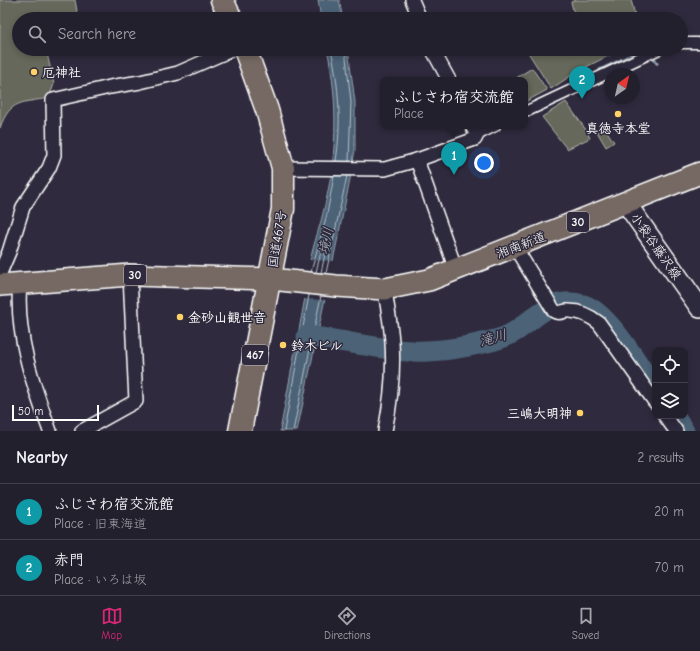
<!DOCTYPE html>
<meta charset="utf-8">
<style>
body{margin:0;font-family:"Comic Neue","Klee One",sans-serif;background:#2b2836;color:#f1f3f6}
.controls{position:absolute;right:12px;bottom:12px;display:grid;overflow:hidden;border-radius:8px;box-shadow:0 2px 6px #0003}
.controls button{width:36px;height:36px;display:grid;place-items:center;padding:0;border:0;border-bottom:1px solid #403e4a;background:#23202e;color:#f1f3f6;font:20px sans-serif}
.compass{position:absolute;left:604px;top:68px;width:36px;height:36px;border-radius:50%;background:#23202e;box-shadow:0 2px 6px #0003;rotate:34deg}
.scale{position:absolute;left:12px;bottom:10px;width:87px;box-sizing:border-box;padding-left:4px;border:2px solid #fff;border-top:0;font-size:11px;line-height:14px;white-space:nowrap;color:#fff;-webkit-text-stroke:3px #2f2a3d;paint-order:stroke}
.you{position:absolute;left:484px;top:163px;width:14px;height:14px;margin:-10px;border:3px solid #fff;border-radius:50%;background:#1a73e8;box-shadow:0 0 0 6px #1a73e833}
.badge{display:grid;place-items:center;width:26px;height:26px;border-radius:50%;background:#db2777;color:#fff;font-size:13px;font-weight:700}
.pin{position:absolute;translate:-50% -33px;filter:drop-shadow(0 1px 2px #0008)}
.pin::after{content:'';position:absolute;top:21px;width:14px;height:12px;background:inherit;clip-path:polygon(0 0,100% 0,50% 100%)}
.popup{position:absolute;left:380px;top:77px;width:148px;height:52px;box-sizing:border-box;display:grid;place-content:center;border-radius:8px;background:#23202e;filter:drop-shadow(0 1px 3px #0005);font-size:13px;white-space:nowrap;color:#a3a3aa}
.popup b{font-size:15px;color:#f1f3f6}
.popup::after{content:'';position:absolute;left:50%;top:100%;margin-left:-8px;border:8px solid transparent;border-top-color:#23202e}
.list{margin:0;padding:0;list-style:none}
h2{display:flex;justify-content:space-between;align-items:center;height:52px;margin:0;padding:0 16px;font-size:17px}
h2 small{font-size:13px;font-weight:400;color:#a3a3aa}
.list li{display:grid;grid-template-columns:26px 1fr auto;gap:12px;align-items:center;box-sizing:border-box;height:56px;padding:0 16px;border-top:1px solid #403e4a}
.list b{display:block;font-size:15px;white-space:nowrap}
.list p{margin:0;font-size:13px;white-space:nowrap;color:#a3a3aa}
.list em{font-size:13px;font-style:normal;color:#a3a3aa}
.icon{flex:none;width:22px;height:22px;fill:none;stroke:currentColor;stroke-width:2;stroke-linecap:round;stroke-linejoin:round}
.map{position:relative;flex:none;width:700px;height:431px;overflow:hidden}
.search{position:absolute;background:#23202e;box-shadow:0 2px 6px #0003;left:12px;right:12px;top:12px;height:44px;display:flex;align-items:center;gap:10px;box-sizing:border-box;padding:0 14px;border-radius:22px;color:#a3a3aa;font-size:15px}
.sheet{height:164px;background:#23202e}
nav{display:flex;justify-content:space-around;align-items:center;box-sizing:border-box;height:56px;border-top:1px solid #403e4a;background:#23202e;font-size:11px;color:#a3a3aa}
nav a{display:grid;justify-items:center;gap:2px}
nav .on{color:#db2777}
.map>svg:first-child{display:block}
.green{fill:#65685a;stroke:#b2b4ac}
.water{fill:#4c6277;stroke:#94a1ad}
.pier{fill:#2f2a3d}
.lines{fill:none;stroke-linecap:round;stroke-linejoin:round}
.shore{stroke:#b7c0c9;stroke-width:1}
.stream{stroke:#94a1ad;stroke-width:3.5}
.river{stroke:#4c6277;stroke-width:21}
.pedestrian-casing{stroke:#fff;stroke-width:13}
.minor-casing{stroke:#fff;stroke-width:16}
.secondary-casing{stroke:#fff;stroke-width:22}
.primary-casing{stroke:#fff;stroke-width:24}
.trunk-casing{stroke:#fff;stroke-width:25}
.pedestrian{stroke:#2f2a3d;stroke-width:10}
.minor{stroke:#2f2a3d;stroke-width:13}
.secondary{stroke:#2f2a3d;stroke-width:19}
.primary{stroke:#766964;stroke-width:21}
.trunk{stroke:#766964;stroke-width:22}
.poi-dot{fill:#ffd166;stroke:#2f2a3d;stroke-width:1.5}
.labels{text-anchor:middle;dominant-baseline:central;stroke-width:3;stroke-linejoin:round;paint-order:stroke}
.shield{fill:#2f2a3d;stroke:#c1bfc5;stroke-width:1}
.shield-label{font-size:12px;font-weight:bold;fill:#fff}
.poi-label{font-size:13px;font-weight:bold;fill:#fff;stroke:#2f2a3d;text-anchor:start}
.street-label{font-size:13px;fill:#fff;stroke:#2f2a3d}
.water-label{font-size:14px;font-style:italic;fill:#aeb8c2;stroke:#2f2a3d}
</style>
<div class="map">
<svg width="700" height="431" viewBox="0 0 700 431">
<rect width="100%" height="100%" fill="#2f2a3d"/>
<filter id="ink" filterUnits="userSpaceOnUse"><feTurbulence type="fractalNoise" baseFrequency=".025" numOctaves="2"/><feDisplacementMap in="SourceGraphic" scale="8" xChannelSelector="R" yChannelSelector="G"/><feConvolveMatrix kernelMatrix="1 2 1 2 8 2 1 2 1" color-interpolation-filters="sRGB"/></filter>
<g filter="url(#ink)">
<g class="green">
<path d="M0,0h75l2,11 -8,8h-50v30h27l8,35 -5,14c-26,5 -39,1 -49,30z"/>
<path d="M575,0h56l5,19h-64l3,-1 -4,-16z"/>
<path d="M526,49h96l-44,22 -27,18z"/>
<path d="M532,68l15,22 -22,12v-22h-12z"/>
<path d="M566,102l20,28 4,8 -23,11 -25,-32z"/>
<path d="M604,127l10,15 -8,5 -10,-17z"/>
</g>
<g class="water">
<path d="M318,0h21l4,19h-22z"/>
<path d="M327,49h21l7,53v48l-6,35 -52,246h-17l27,-144c0,-26 10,-49 16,-74 14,-53 16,-110 4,-164z"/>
</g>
<path class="pier" d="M307,260l28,1 -9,39 -23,-1z"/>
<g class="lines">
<g class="shore">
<path d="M331,49c8,36 11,76 5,112"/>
<path d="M345,49l6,53 -2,59"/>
<path d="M311,272l16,-58 7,-38"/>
<path d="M316,272l6,-24 5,-10 1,2 -7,33"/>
<path d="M326,273l21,-97"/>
<path d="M284,431l25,-136"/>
<path d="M293,431l28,-135"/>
</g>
<g class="stream">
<path d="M653,57l4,6"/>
<path d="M600,70l38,-18 -1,-3"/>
</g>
<g class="river">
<path d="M307,336c30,4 59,10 89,14 33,4 68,-2 99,-10 36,-8 46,-47 89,-35 24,7 56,63 71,84"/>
<path d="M674,416l10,15"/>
</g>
<g class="pedestrian-casing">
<g id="pedestrian">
<path d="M681,43h19"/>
<path d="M525,112l134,-63"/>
<path d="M477,135l18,-9"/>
</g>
</g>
<g class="minor-casing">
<g id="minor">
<path d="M412,0l8,19"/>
<path d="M432,49l17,31"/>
<path d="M417,160l39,110"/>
<path d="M283,168l102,1 32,-9 58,-21 2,-4 -5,-9"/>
<path d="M515,247l39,64c4,3 8,1 12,0 13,-1 23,4 33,12l56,79"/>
<path d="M0,273l9,-21 14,-45 26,-39 5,-13 -1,-55 57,-13 30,-5 38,-9 55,-24"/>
<path d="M20,283c-5,50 13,102 30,148"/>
<path d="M385,289c2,18 6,35 7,53 2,30 -1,59 -7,89"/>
<path d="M665,416l11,15"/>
<path d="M82,431l54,-30 -6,-126"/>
</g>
</g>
<g class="secondary-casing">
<path id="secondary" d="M626,203l74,105"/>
</g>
<g class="primary-casing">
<path id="primary" d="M0,285l130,-10 141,4 65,7 49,3 44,-9 271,-107"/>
</g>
<g class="trunk-casing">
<g id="trunk">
<path d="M222,0l9,19"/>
<path d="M240,431l43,-222v-41l-16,-58 -22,-61"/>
</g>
</g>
<use href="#pedestrian" class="pedestrian"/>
<use href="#minor" class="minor"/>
<use href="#secondary" class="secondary"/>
<use href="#primary" class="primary"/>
<use href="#trunk" class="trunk"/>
</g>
</g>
<g class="poi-dot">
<circle cx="34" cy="72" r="4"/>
<circle cx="618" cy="114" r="4"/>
<circle cx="180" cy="317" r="4"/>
<circle cx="283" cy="345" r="4"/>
<circle cx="580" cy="413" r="4"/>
</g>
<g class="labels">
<g class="shield">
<rect x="567" y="212" width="22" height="20" rx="3"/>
<rect x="124" y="265" width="22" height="20" rx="3"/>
<rect x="242" y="345" width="26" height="20" rx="3"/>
</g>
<g class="shield-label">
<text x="578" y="222">30</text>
<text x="135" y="275">30</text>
<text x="255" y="355">467</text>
</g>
<g class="poi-label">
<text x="42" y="72">厄神社</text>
<text x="618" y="128" text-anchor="middle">真徳寺本堂</text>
<text x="188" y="317">金砂山観世音</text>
<text x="291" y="345">鈴木ビル</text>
<text x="572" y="413" text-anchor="end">三嶋大明神</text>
</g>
<g class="street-label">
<text transform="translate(277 239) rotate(-81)">国道467号</text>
<text transform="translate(521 245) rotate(-21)">湘南新道</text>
<text transform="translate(656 246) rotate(55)">小袋谷藤沢線</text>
</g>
<g class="water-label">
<text transform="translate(326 241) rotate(-79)">境川</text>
<text transform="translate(493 338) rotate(-15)">滝川</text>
</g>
</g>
</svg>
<div class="controls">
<button><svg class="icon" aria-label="locate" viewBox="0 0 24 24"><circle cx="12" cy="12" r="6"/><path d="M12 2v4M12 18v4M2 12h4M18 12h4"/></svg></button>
<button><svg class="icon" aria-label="layers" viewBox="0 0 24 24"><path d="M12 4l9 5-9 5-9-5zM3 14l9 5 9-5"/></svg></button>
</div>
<svg class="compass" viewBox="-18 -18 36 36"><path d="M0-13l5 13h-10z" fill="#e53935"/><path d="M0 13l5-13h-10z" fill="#a3a3aa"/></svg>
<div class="scale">50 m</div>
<div class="you"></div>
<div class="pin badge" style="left:454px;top:175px;background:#0f9aa8">1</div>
<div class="popup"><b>ふじさわ宿交流館</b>Place</div>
<div class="pin badge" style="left:582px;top:99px;background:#0f9aa8">2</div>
<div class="search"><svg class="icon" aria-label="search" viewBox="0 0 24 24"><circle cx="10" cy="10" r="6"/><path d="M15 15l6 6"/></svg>Search here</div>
</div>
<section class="sheet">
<h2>Nearby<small>2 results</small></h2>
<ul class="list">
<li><span class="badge" style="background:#0f9aa8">1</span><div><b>ふじさわ宿交流館</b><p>Place · 旧東海道</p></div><em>20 m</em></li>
<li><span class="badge" style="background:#0f9aa8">2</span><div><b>赤門</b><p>Place · いろは坂</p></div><em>70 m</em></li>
</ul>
</section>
<nav>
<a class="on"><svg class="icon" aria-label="map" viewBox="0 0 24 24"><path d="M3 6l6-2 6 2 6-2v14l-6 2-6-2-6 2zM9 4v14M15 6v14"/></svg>Map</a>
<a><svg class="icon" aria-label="directions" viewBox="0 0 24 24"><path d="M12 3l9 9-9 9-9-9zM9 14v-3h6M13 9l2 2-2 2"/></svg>Directions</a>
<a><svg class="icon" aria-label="saved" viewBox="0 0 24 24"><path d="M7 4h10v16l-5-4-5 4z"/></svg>Saved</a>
</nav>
